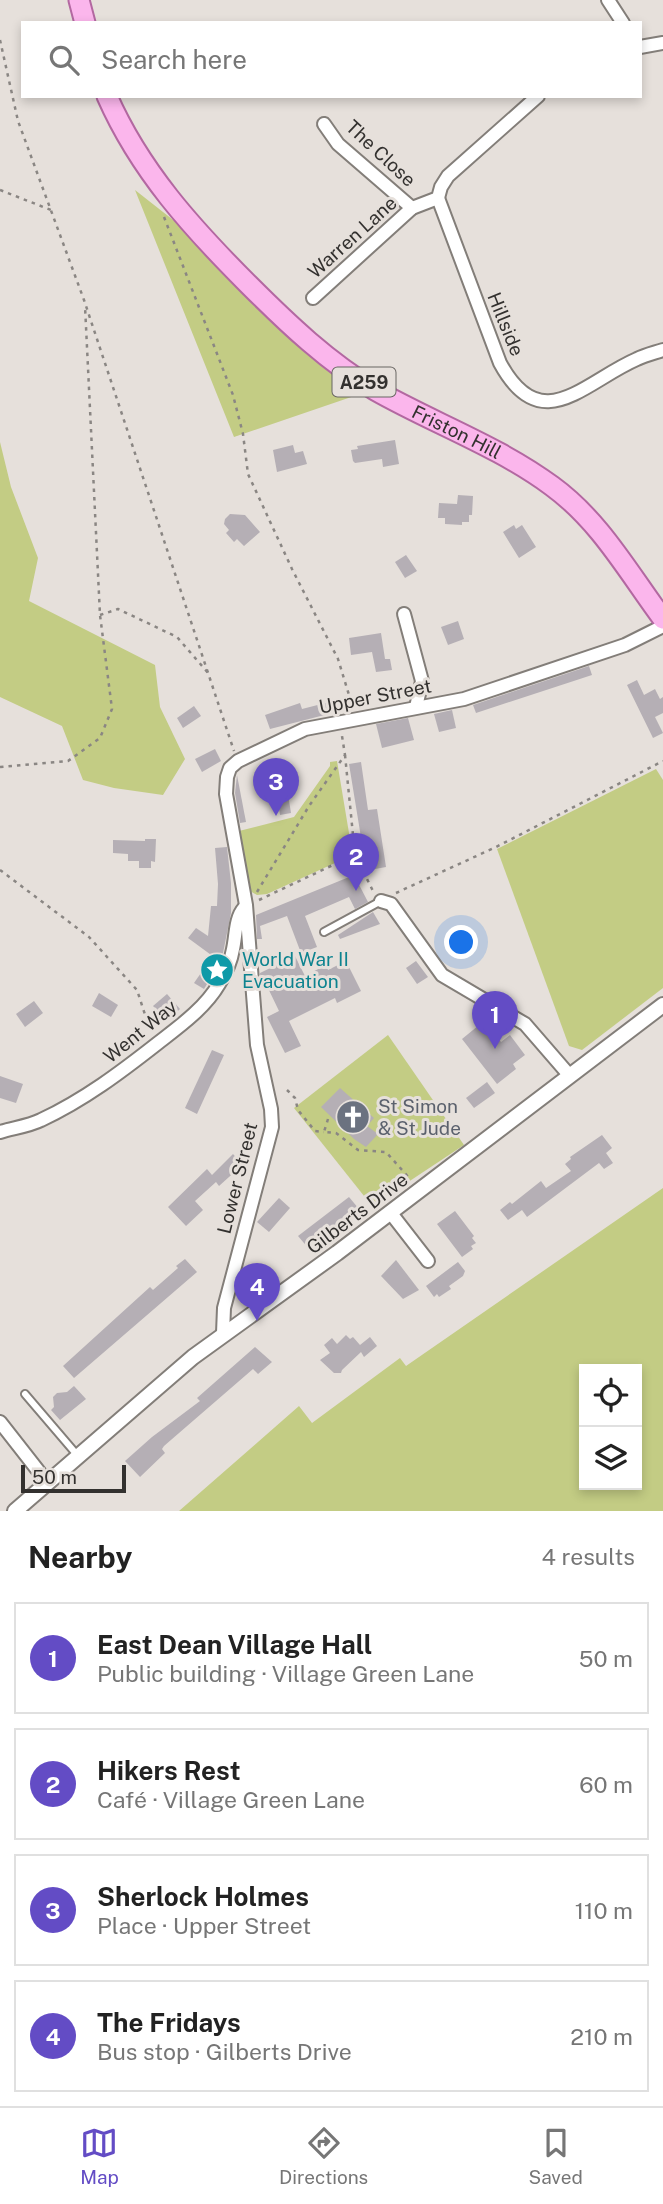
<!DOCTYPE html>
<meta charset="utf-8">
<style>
body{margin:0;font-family:"Public Sans",sans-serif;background:#f6f6f6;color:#222}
.controls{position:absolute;right:21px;bottom:21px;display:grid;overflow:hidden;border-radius:0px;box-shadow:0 4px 10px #0003}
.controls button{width:63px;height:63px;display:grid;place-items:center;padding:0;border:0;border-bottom:2px solid #e0e0e0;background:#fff;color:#222;font:35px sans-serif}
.scale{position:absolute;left:21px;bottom:18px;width:105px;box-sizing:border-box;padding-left:7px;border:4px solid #33312f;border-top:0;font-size:19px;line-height:24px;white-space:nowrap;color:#33312f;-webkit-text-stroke:5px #e6e0db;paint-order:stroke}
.you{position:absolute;left:462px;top:943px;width:24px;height:24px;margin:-18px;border:5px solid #fff;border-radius:50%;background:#1a73e8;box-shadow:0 0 0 10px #1a73e833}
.badge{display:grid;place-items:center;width:46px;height:46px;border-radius:50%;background:#634cc5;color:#fff;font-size:23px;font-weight:700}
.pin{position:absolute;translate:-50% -58px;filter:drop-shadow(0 2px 4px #0008)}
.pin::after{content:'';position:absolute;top:37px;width:24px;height:21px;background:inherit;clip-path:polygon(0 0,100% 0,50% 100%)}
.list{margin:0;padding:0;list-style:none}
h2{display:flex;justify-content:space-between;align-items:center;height:91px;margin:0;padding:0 28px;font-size:30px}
h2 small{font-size:23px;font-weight:400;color:#767676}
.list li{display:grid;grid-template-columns:46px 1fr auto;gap:21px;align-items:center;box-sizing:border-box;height:112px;margin:0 14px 14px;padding:0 14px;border:2px solid #e0e0e0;border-radius:0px}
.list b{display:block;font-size:26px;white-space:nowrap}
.list p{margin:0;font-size:23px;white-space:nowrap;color:#767676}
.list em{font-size:23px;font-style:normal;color:#767676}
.icon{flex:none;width:38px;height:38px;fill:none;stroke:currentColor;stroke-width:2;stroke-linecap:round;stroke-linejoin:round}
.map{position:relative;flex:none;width:663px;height:1511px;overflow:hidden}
.search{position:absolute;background:#fff;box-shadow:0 4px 10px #0003;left:21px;right:21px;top:21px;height:77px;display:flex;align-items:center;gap:18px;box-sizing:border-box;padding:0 24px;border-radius:0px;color:#767676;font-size:26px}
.sheet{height:595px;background:#fff}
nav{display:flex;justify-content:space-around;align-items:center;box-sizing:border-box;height:98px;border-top:2px solid #e0e0e0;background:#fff;font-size:19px;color:#767676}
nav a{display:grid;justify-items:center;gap:4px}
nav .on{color:#634cc5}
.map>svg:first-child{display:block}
.green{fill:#c3cc84;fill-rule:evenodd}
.building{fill:#b5afb5}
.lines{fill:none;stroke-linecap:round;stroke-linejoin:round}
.service-casing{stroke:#837e79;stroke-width:10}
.minor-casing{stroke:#837e79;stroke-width:16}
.tertiary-casing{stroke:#837e79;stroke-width:18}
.primary-casing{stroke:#b368a1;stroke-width:23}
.path{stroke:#8a8683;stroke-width:2.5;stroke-dasharray:3.5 5;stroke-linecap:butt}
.service{stroke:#fff;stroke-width:6}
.minor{stroke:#fff;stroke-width:12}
.tertiary{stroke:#fff;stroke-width:14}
.primary{stroke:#fbb6ec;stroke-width:19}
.labels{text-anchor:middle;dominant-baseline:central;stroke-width:6;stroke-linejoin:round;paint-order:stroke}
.shield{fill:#e6e0db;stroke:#696663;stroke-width:2}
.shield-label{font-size:18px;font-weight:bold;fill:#33312f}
.street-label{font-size:19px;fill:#33312f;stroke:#e6e0db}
.culture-label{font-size:19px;fill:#0d838f;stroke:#e6e0db;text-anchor:start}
.worship-label{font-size:19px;fill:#5b616d;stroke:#e6e0db;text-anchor:start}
</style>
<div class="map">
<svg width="663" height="1511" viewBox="0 0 663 1511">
<rect width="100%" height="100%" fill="#e6e0db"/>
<g class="green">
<path d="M135,190l42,33 93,95 93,75 -129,44z"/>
<path d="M0,442l11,45 27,71 -9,43 126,64 5,42 25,52 -22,36 -49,-7 -31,-8 -21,-54 -62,-29z"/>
<path d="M337,761l14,84 -5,13 -79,36 -10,1 -7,-4 -11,-60 55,-14 36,-51v-4z"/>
<path d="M656,769l7,11v208l-81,62 -13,-4 -72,-197z"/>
<path d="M388,1035l76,110 -92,61 -78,-98z"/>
<path d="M663,1188v323h-484l120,-105 13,17 88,-65 6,8zM584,1369h53v116h-53z"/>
</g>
<g class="building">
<path d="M395,440l4,24 -16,3 -1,-8 -27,4 -2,-2 -2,-11 7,-1 -1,-3z"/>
<path d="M293,445l2,8 8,-2 4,13 -30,8 -4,-22z"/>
<path d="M458,495l15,1 -1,19h-3v7h-7v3l-17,-1v-6h-7l1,-15 18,1z"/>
<path d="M230,514l15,1 15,17 -16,14 -7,-7 -3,3 -8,-9 3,-3 -5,-6 1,-5z"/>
<path d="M514,525l2,4 6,-4 14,22 -17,11 -16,-26z"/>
<path d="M406,555l11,16 -12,7 -10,-16z"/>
<path d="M458,621l6,18 -16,6 -7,-18z"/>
<path d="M381,633l4,26h5l2,11 -16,2 -4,-20 -21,3 -2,-17z"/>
<path d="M589,666l3,9 -116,38 -3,-8z"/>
<path d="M637,680l7,15 11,-6 5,10 3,-2v16l-8,4 8,16 -10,5 -26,-53z"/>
<path d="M341,699l3,11 -74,19 -5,-14 35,-12 2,6z"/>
<path d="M194,706l7,10 -18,12 -6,-10z"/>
<path d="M452,710l4,18 -17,4 -5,-18z"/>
<path d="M408,718l6,22 -32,8 -6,-24z"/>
<path d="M215,749l6,12 -19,11 -7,-13z"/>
<path d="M361,762l7,48 9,-1 9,58 -11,2 -1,-8 -9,1 -16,-98z"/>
<path d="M237,775l9,47 -6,1 -5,-30z"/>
<path d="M286,782l5,31 -11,2 -5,-32z"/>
<path d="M145,839h11l-1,23 -4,-1v7h-12v-7h-11v-7l-15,-1v-13l32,1z"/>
<path d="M227,847l4,36v30l-8,40 -5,7 -30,-22 8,-10 12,8 3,-30h6l1,-22 -3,-36z"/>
<path d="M354,875l14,27 -13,7 -6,-12 -44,19 12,31 -16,6 -14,-37 -27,10 2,13h-5l-1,-24z"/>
<path d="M373,912l7,12 -40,15 -2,-4z"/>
<path d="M295,956l10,20 17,-9h5l1,3 18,-9 15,30 -24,12 -2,-5 -46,23 12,25 -16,7 -18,-36 12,-6 -13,-27 -5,2 -1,-13z"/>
<path d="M212,957l8,6 -16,26 -10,-6z"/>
<path d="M416,961l12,16 -11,7 -11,-16z"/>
<path d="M99,993l19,12 -7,12 -19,-11z"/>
<path d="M167,994l13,15 -13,12 -14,-15z"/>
<path d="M34,1001l9,12 -18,14 -9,-13z"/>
<path d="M484,1021l17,21 9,-7 15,20 -12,9 3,5 -19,15 -35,-45z"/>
<path d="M212,1050l12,5 -27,59 -12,-6z"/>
<path d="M0,1076l23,8 -7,19 -16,-5z"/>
<path d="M487,1082l8,11 -21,15 -8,-10z"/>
<path d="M340,1088l34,30 -7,8 11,8 -12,13 -12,-8 -33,-32z"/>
<path d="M602,1135l10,13 -6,5 7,10 -9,6 -5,-6 -72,54 -5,-7 -14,10 -8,-10 10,-8 2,2 29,-23 5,7 25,-17 -6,-7 6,-5 -1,-2z"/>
<path d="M233,1154l7,8 -3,3 2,3 -20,18 -3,-4 -21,19 8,9 -17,16 -18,-19 39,-38 5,6z"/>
<path d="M349,1197l10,12 -50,40 -11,-13z"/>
<path d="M279,1198l11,10 -21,24 -12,-10z"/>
<path d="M455,1211l19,25 -2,2 4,5 -5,3 2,3 -11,8 -25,-33z"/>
<path d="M185,1259l12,13 -123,106 -11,-12 87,-79 3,3 25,-22 -2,-2z"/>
<path d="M396,1260l23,30 -16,9 -22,-23z"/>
<path d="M458,1262l7,9 -2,5 -14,10 2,3 -12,8 -2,-3 -3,3 -8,-11z"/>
<path d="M346,1335l4,4 3,-2 7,8 10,-8 7,9 -13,11 -3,-5 -19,18 -1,3h-7l-14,-13 10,-7 -6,-8 8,-7 5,6z"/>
<path d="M255,1347l17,15 -14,12 -5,-5 -89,77 -2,3 3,4 -25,24 -15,-16 27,-24 48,-36 -3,-3z"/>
<path d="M74,1386l12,13 -26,21 -9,-10 3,-3 -1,-10 4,-4 10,-1z"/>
</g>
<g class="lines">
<g class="service-casing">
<g id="service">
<path d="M324,932l57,-31"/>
<path d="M25,1394l53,62"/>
</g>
</g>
<g class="minor-casing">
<g id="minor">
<path d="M608,0l15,23"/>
<path d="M640,47l23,-4"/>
<path d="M324,124l14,20 74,64"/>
<path d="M438,198l62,165c41,76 84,19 137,-4 8,-4 17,-6 26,-9"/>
<path d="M313,298l99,-90 26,-10 3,-11 7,-11 90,-80"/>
<path d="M404,614l18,67 -6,26"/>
<path d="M381,901l10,3 51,71 83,49 45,52"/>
<path d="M0,1132c13,-4 29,-6 41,-12 43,-20 80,-48 117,-77 22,-17 47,-35 61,-59 7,-11 12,-23 14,-35 3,-13 2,-31 11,-41"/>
<path d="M390,1212l38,49"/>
<path d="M223,1333l1,-25 48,-181 -1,-18 -14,-64 -11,-140 -20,-111 1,-17 3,-9 8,-7 67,-32 159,-30 161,-54 38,-19"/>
<path d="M0,1422l47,60"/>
</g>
</g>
<g class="tertiary-casing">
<path id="tertiary" d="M15,1511l178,-154 144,-104 326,-248"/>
</g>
<g class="primary-casing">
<g id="primary">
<path d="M79,0l6,23"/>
<path id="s1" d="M107,96c33,75 85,132 142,189 39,39 79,77 126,105 58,33 123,56 177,96 48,35 76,86 111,133"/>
</g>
</g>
<g class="path">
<path d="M0,40l18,81 66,179 150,451"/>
<path d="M0,190l51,20"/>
<path d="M164,217l69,178 10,39 5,40 44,95 46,90 15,49"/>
<path d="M100,615l18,-6 59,28 32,37"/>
<path d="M345,755l10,100 18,36"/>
<path d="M0,767l68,-6 32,-23 12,-29 -12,-94 -15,-309"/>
<path d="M0,870l89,67 48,53 14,43"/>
<path d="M257,892l52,-86 36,-51 -3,-19"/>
<path d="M396,893l100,-46 167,-86"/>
<path d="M259,900l95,-45"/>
<path d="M287,1090l8,8 3,12 17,21 9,1"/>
<path d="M328,1119l-4,13 12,1 22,17 28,2 25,28"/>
</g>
<use href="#service" class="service"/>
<use href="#minor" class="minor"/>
<use href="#tertiary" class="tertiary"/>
<use href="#primary" class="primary"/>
</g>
<defs>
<g id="sight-disc" transform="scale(1.75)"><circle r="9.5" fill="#0f9aa8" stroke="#e6e0db"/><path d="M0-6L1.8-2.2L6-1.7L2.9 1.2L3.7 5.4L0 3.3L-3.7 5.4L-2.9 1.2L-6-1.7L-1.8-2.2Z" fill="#fff"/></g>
<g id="church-disc" transform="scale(1.75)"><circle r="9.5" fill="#6b7280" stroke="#e6e0db"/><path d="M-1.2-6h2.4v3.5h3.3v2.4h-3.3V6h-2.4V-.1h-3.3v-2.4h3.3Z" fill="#fff"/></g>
</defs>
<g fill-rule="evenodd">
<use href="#sight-disc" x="217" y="970"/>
<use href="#church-disc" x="353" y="1117"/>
</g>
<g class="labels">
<rect class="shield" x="332.5" y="367.5" width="63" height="29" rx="5"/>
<g class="shield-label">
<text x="364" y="382">A259</text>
</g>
<g class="street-label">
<text transform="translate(381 153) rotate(43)">The Close</text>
<text transform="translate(352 237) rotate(-42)">Warren Lane</text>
<text transform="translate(506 324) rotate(68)">Hillside</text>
<text stroke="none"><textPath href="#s1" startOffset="494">Friston Hill</textPath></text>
<text transform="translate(375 696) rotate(-11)">Upper Street</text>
<text transform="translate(140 1031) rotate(-39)">Went Way</text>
<text transform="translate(237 1178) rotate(-76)">Lower Street</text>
<text transform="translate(357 1213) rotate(-37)">Gilberts Drive</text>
</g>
<g class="culture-label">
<text x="242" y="959">World War II<tspan x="242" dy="22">Evacuation</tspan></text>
</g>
<g class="worship-label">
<text x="378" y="1106">St Simon<tspan x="378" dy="22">&amp; St Jude</tspan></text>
</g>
</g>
</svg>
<div class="controls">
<button><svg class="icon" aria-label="locate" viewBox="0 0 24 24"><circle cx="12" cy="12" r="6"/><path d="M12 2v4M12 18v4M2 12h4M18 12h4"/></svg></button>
<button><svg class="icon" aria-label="layers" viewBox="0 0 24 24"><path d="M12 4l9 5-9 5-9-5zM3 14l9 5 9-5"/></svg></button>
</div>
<div class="scale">50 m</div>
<div class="you"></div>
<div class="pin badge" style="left:495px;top:1049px">1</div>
<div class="pin badge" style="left:356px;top:891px">2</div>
<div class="pin badge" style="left:276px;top:816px">3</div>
<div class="pin badge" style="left:257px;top:1321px">4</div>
<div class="search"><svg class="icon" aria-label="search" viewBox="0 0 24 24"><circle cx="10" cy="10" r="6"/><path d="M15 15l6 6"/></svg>Search here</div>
</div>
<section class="sheet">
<h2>Nearby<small>4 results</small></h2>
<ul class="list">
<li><span class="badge">1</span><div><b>East Dean Village Hall</b><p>Public building · Village Green Lane</p></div><em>50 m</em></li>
<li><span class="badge">2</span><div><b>Hikers Rest</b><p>Café · Village Green Lane</p></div><em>60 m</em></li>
<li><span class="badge">3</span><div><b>Sherlock Holmes</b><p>Place · Upper Street</p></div><em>110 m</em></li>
<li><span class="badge">4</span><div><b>The Fridays</b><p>Bus stop · Gilberts Drive</p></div><em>210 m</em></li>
</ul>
</section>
<nav>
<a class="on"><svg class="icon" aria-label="map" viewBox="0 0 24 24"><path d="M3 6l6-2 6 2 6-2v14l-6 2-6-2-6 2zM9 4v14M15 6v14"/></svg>Map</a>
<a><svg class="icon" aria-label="directions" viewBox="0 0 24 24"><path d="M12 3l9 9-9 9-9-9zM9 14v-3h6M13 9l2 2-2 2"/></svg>Directions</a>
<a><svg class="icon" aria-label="saved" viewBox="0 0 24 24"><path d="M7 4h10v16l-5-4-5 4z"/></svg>Saved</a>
</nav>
